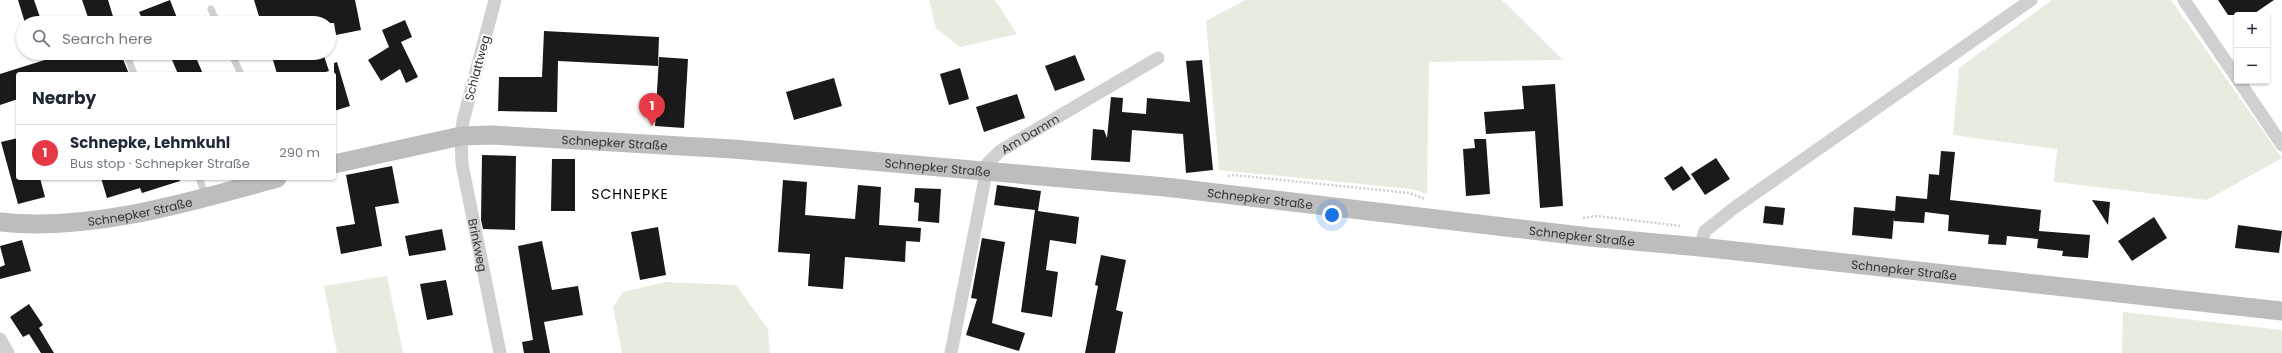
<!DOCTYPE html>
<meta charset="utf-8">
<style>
body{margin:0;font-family:Poppins,sans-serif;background:#f2f2f3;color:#1f2937}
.controls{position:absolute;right:12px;top:12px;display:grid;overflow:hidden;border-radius:4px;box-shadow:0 1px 3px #0004}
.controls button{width:36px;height:36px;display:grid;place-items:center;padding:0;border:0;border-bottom:1px solid #e0e1e3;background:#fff;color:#1f2937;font:20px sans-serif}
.you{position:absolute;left:1332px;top:215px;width:14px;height:14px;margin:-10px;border:3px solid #fff;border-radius:50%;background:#1a73e8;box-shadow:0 0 0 6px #1a73e833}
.badge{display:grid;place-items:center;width:26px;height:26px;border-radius:50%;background:#e63946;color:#fff;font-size:13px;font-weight:700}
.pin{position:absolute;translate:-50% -33px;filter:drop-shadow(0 1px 2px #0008)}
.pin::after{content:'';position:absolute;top:21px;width:14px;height:12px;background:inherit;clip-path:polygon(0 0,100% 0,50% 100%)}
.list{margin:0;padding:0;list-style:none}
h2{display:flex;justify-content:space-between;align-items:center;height:52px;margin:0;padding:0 16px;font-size:17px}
h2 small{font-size:13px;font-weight:400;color:#747a83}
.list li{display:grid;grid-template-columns:26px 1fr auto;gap:12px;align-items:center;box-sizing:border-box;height:56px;padding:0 16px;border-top:1px solid #e0e1e3}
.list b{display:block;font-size:15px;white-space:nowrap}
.list p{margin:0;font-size:13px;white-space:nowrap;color:#747a83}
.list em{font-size:13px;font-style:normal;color:#747a83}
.icon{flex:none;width:22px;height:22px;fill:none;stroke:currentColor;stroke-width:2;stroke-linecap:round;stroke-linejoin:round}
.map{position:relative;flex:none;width:2282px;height:353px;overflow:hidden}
.search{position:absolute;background:#fff;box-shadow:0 1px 3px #0004;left:16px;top:16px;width:320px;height:44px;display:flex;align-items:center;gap:10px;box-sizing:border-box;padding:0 14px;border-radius:22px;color:#747a83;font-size:15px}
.panel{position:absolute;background:#fff;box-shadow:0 1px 3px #0004;left:16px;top:72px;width:320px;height:108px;border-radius:4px}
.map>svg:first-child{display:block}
.green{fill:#e6ecdf}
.building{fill:#1a1a1a}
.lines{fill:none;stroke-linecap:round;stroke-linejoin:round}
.path{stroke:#cdcdcd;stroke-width:2.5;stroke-dasharray:2 2;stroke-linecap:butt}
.lane{stroke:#d0d0d0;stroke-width:7}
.street{stroke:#d0d0d0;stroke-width:13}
.secondary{stroke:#bdbdbd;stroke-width:19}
.labels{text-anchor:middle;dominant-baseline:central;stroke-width:4;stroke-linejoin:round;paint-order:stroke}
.street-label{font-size:12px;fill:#333;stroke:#fff}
.quarter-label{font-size:14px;letter-spacing:1px;fill:#000;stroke:#fff}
</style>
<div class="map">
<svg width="2282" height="353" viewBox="0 0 2282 353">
<rect width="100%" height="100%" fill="#fff"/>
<g class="green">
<path d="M929,0h66l22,34 -57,13 -24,-19z"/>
<path d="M1245,0h257l61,60 -134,2 -2,132 -16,-5 -192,-19 -13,-149z"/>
<path d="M2052,0h119l111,158 -75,42 -153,-18 3,-33 -104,-14 6,-67z"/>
<path d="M387,276l16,77h-66l-13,-67z"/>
<path d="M665,282l71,3 32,44 2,24h-148l-9,-46 10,-15z"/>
<path d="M2123,312l159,18v23h-160z"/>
</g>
<g class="building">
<path d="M18,0h16l8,23h-17z"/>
<path d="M82,0h26l7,23h-25z"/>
<path d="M170,0l9,23h-35l-5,-11z"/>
<path d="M254,0h101l6,30 -25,5 -2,-12h-73z"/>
<path d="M2218,0h56l-22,15h-24z"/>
<path d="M405,20l7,17 -11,5 17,35 -12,6 -6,-14 -19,12 -13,-21 21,-13 -7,-17z"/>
<path d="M544,31l115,6 -1,29 -100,-5 -1,51 -59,-1 1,-34h43z"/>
<path d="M67,53h57l-1,6 6,15h-111v25l-18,6v-31z"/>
<path d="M169,53h25l9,21h-25z"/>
<path d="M271,53h52l6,18 -10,3h-42z"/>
<path d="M1075,55l10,25 -30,11 -10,-25z"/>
<path d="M659,57l29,2 -4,69 -29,-2z"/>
<path d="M1202,60l11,110 -27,3 -3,-39 -51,-4 -2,32 -39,-2 2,-31 11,1 3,8 4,-41 12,1 -1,14 24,2 1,-16 43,4 -4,-41z"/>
<path d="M337,62l13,44 -16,5v-48z"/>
<path d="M960,68l9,31 -20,6 -9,-31z"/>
<path d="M834,78l8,28 -48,14 -8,-28z"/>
<path d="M1555,84l8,122 -23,2 -5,-77 -49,3 -2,-22 40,-3 -2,-23z"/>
<path d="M1017,94l8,24 -41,14 -8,-25z"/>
<path d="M18,138v40h22l5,19 -27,7 -17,-62z"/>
<path d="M1474,139h12l4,55 -24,2 -3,-47 12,-1z"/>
<path d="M1941,151l14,1 -5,48 91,10 -2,21 51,4 -2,23 -26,-2 1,-5 -26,-3 2,-17 -1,8 -31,-3 -1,9 -18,-1 1,-9 -41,-4 1,-16 -24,-3 -1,11 -30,-2v-4l-2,22 -40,-4 2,-28 41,4 1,-15 31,3 2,-25 10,1z"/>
<path d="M482,155l34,1 -1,74 -32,-1 -2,-9z"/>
<path d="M1716,158l14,21 -25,16 -14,-21z"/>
<path d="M552,159h23v52h-24z"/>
<path d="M392,166l7,37 -24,4 7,39 -41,8 -5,-27 19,-3 -9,-49z"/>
<path d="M1682,166l9,13 -18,12 -9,-13z"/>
<path d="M101,178h78l1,3 -38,12 -2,-5 -33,10z"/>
<path d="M783,180l24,2 -2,33 50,4 3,-34 23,2 -2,38 42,3 -1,14 -14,-1 -1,21 -60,-5 -2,32 -35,-3 2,-32 -32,-2z"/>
<path d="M997,185l44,6 -3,20 41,6 -3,27 -26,-4 -4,30 12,2 -6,45 -31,-5 14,-102 -41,-5z"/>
<path d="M915,188l26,1 -2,34 -21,-2 1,-18 -5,-1z"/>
<path d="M2092,200l18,2 -2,23z"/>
<path d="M1765,206l20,2 -2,17 -20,-2z"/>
<path d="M2154,217l13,21 -35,23 -14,-20z"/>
<path d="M2238,225l44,6 -3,22 -44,-5z"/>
<path d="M658,227l8,48 -26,5 -9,-48z"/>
<path d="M442,229l4,21 -37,6 -4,-20z"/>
<path d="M982,238l23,4 -13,81 33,10 -6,18 -53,-16 11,-36 -6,-1z"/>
<path d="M22,240l9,31 -31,8v-12l5,-2 -5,-19z"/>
<path d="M542,241l10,49 26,-4 5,29 -39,7 6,31h-26l-2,-11 11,-2 -15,-94z"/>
<path d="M1101,255l25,5 -10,50 7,2 -8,41h-30l13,-67 -3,-1z"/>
<path d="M446,280l7,35 -26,5 -7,-36z"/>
<path d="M29,304l14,21 -4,3 15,25h-13l-12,-19 -6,3 -13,-20z"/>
</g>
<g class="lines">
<g class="path">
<path d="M1228,176l5,-1 176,18 16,6"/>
<path d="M1583,218l14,-2 84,10"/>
</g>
<g class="lane">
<path d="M211,9l6,14"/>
<path d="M231,53l10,21"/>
<path d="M128,58l6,16"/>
<path d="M199,178l7,19"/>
</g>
<g class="street">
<path id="s1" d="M495,0l-32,121 -2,15 1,28 38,189"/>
<path d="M2184,0l53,78"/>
<path d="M2239,81l43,64"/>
<path d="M1700,247l5,-16 29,-23 297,-208"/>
<path d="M0,339l8,14"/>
<path id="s2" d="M951,353l37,-190 12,-12 158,-93"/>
</g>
<g class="secondary">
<path id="s3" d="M334,164l127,-28 31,-1 241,14 432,38 425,50 110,10 582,64"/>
<path id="s4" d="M0,222c91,10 190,-20 277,-44"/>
</g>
</g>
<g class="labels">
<g class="street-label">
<text transform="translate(477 68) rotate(-75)">Schlattweg</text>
<text stroke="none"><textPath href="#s2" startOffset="245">Am Damm</textPath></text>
<text stroke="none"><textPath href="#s3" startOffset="284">Schnepker Straße</textPath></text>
<text stroke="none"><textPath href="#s3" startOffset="608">Schnepker Straße</textPath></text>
<text stroke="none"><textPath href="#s3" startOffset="932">Schnepker Straße</textPath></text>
<text stroke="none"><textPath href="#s4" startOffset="141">Schnepker Straße</textPath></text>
<text stroke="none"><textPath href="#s3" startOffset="1256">Schnepker Straße</textPath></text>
<text stroke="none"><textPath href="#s1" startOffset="251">Brinkweg</textPath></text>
<text stroke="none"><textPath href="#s3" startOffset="1580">Schnepker Straße</textPath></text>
</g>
<g class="quarter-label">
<text x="630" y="194">SCHNEPKE</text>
</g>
</g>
</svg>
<div class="controls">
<button>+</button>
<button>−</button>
</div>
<div class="you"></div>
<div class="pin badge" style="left:652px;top:126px">1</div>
<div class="search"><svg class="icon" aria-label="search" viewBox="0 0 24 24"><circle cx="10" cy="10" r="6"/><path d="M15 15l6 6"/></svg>Search here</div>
<section class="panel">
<h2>Nearby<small></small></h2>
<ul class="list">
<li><span class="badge">1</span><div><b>Schnepke, Lehmkuhl</b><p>Bus stop · Schnepker Straße</p></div><em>290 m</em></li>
</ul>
</section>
</div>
